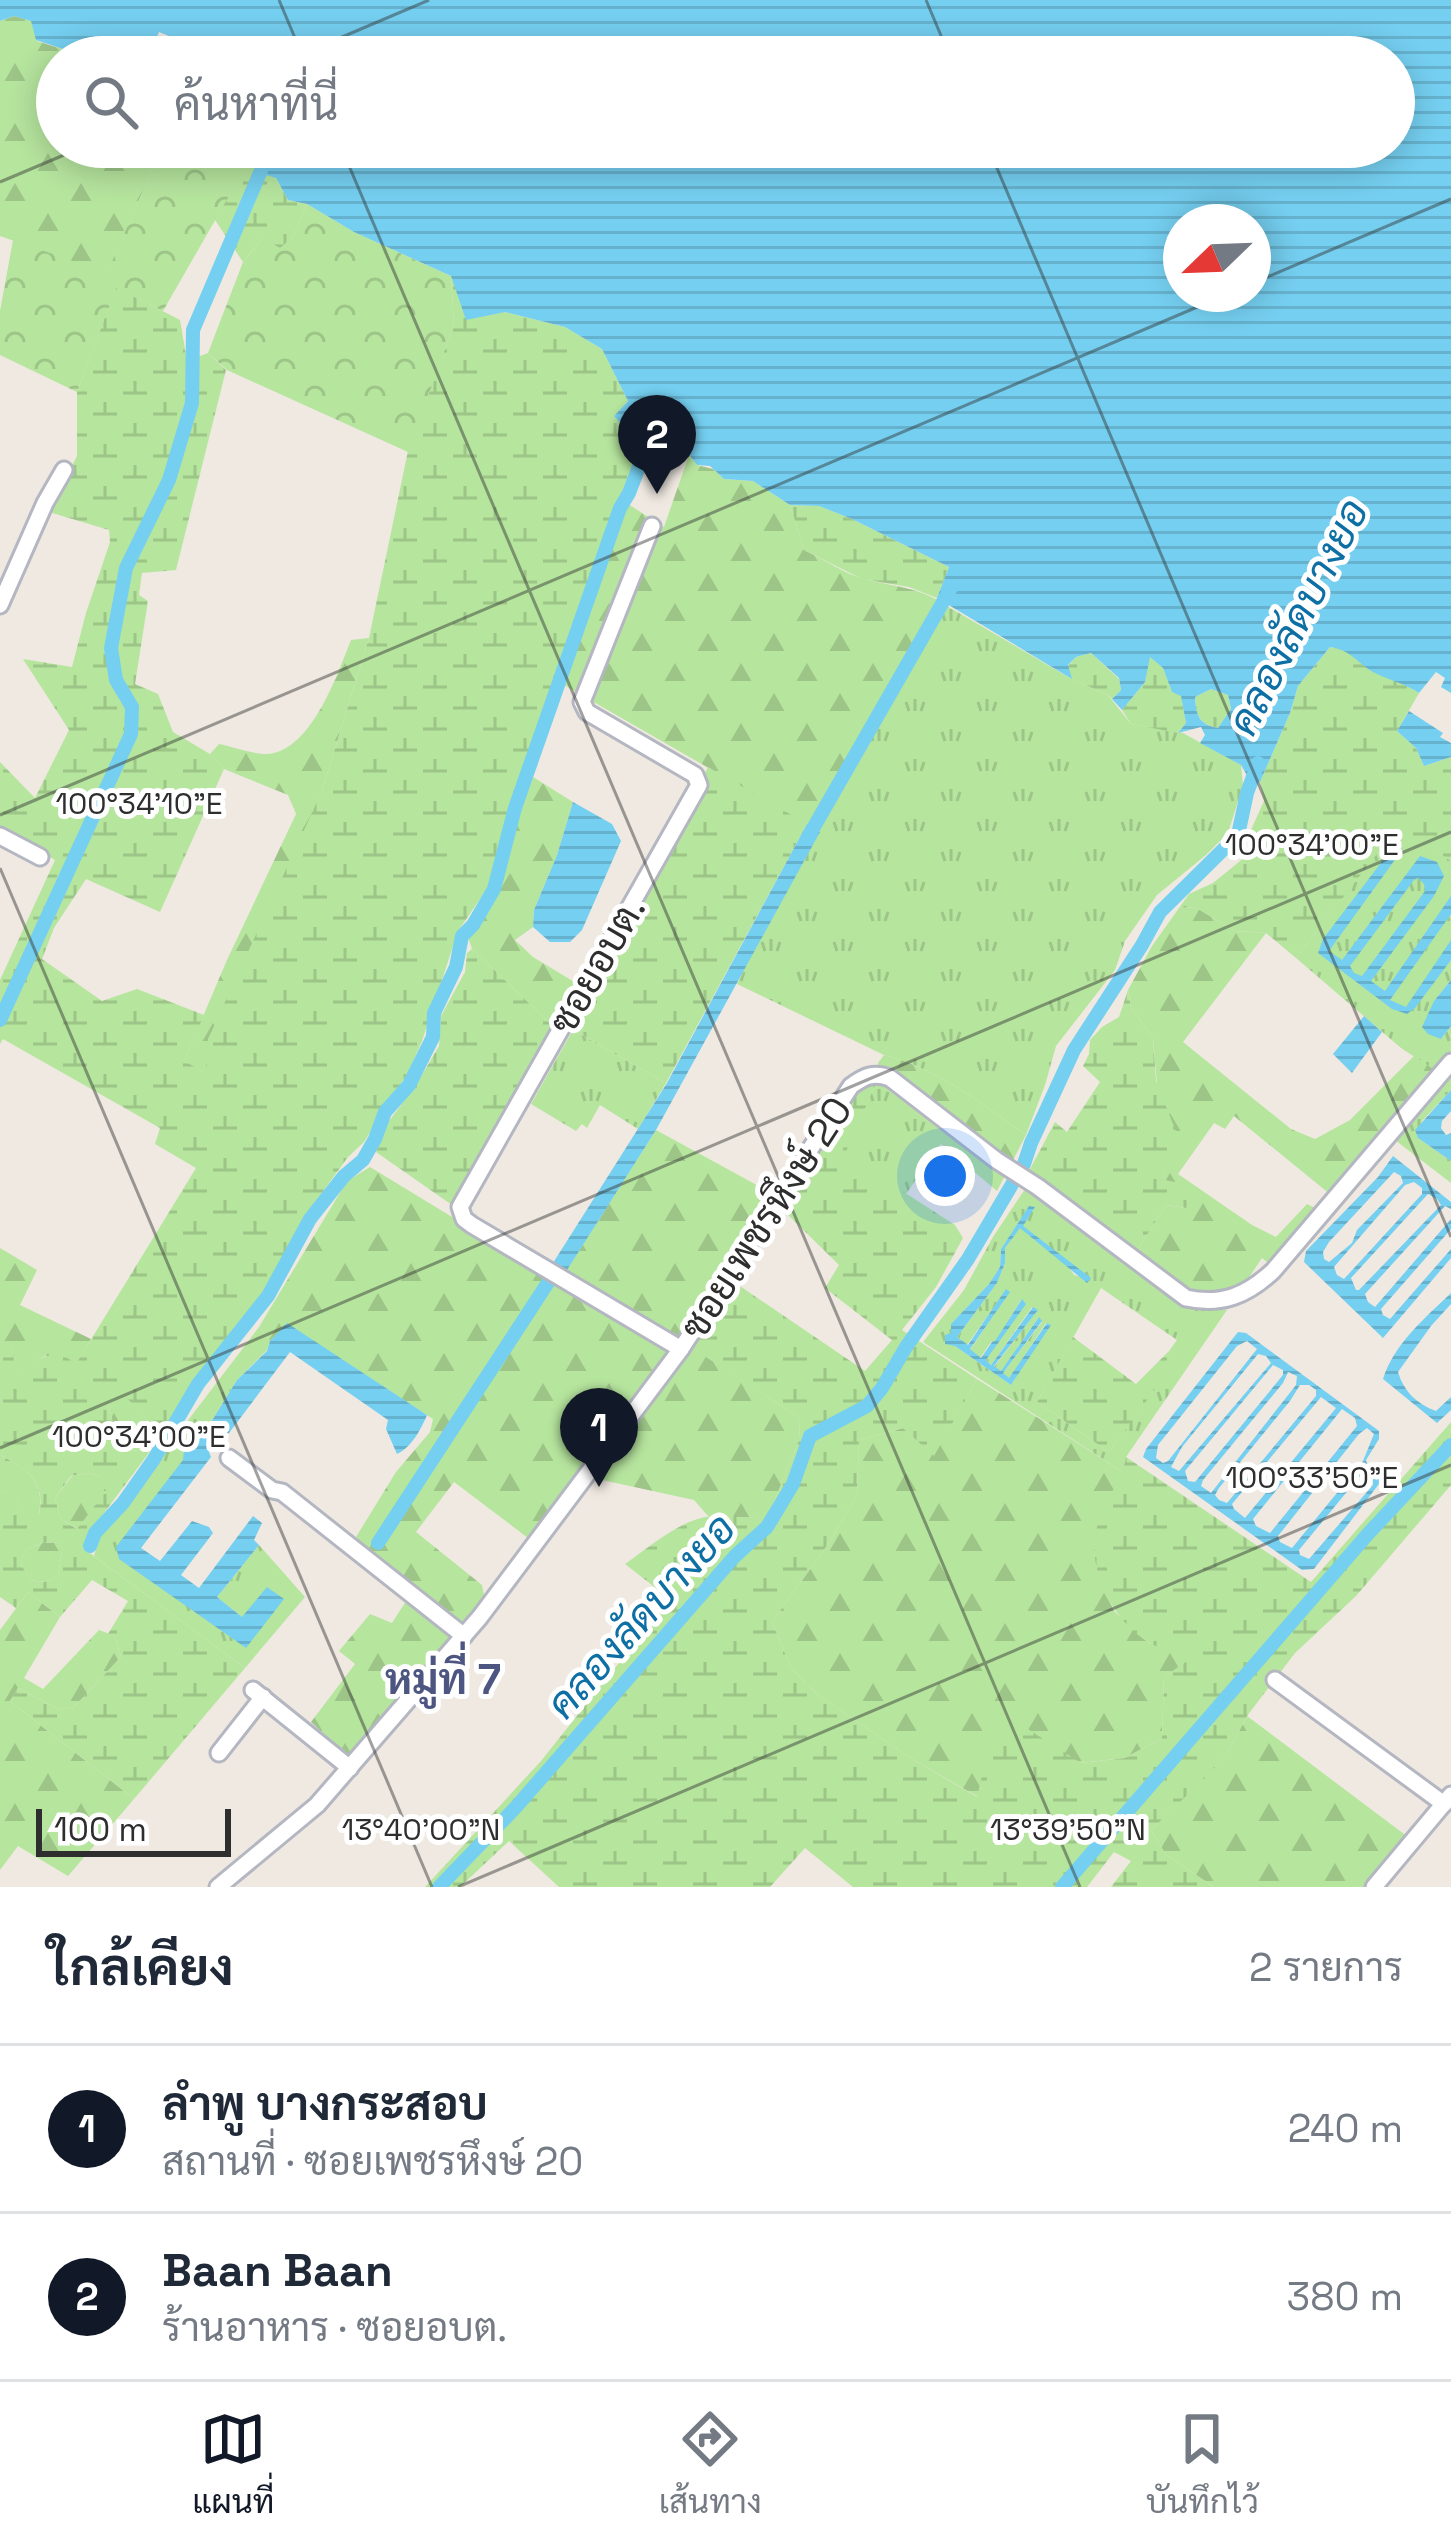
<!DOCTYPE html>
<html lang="th">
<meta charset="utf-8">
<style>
body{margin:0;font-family:"Space Grotesk",Sarabun,sans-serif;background:#f2f2f3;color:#1f2937}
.compass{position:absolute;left:1163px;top:204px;width:108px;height:108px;border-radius:50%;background:#fff;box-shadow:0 6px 30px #0003;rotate:247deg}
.scale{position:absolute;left:36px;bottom:30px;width:195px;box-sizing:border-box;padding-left:12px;border:6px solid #2e2e2e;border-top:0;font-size:33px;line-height:42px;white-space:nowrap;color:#2e2e2e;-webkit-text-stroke:9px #fff;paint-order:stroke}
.you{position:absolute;left:945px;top:1176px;width:42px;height:42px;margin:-30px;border:9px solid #fff;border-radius:50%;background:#1a73e8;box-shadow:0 0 0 18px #1a73e833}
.badge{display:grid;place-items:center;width:78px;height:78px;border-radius:50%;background:#111827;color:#fff;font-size:39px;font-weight:700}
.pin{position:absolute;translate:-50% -99px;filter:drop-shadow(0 3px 6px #0008)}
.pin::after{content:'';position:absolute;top:63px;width:42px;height:36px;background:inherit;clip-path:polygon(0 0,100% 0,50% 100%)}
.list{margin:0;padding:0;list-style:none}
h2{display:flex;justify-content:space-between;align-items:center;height:156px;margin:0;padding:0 48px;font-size:51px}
h2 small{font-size:39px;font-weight:400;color:#747a83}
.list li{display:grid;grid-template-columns:78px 1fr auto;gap:36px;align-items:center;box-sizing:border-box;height:168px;padding:0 48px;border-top:3px solid #e0e1e3}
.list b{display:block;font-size:45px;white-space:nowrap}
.list p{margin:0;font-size:39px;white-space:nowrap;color:#747a83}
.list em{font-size:39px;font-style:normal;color:#747a83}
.icon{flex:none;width:66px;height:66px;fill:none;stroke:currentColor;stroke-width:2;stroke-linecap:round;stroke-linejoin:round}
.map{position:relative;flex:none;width:1451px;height:1887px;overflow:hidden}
.search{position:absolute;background:#fff;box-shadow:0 6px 30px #0003;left:36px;right:36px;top:36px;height:132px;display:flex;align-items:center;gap:30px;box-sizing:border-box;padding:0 42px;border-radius:66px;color:#747a83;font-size:45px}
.sheet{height:492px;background:#fff}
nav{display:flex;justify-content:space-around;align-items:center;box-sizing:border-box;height:168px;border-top:3px solid #e0e1e3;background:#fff;font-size:33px;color:#747a83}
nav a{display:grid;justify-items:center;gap:6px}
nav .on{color:#111827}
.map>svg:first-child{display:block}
.grass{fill:url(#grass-tufts);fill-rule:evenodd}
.forest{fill:url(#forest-firs)}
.wetland{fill:url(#wetland-marsh);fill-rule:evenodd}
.park{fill:url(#park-crowns)}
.water{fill:url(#water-rules);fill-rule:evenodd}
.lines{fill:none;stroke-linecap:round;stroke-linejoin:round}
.canal{stroke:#75cff0;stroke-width:14}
.street-casing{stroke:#b4b7c1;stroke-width:21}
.street{stroke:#fff;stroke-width:15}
.ticks{fill:none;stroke:#2e2e2e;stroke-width:3;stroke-opacity:0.45}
.labels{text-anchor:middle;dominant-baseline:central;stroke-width:10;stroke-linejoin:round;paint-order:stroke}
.street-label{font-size:39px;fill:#2e2e2e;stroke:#fff}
.water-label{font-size:42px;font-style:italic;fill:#0d6fa3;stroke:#fff}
.neighbourhood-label{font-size:42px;font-weight:bold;fill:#4d5680;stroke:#fff}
.ticks-label{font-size:30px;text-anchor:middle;fill:#2e2e2e;stroke:#fff;stroke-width:10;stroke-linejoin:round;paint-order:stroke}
</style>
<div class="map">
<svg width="1451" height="1887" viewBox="0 0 1451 1887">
<defs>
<pattern id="grass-tufts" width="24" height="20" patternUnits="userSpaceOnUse" patternTransform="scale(3)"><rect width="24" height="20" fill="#b6e59e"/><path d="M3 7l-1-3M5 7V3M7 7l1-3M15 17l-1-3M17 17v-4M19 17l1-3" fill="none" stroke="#9dc588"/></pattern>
<pattern id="forest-firs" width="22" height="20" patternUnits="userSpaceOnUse" patternTransform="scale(3)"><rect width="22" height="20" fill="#b6e59e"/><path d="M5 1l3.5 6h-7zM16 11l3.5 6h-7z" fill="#9dc588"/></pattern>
<pattern id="wetland-marsh" width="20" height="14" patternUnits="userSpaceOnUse" patternTransform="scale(3)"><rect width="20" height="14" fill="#b6e59e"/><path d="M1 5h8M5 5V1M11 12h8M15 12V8" fill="none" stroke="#9dc588"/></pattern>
<pattern id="park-crowns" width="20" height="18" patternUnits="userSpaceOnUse" patternTransform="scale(3)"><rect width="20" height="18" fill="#b6e59e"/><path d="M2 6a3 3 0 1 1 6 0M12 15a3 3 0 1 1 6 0" fill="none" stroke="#9dc588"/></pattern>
<pattern id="water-rules" width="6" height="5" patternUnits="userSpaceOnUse" patternTransform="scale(3)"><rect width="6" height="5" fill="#75cff0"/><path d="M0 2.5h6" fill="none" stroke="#66b2ce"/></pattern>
</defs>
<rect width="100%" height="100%" fill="#efe9e1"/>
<g class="grass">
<path d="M947,606l123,72 38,17 23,29 52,9 58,32 2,20 -15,48 -22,22 -49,40 -32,46 -10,29 -59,76 -11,39 -19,50c-43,-31 -90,-67 -142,-80l-147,-71 22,-45z"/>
<path d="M1397,827l54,34v119l-17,21 7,38 10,-13v64l-29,31 -4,17 33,23v22l-56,-43 47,-65 -41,-27 -105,-90z"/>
<path d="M573,1030l93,53 -28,46 -38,-24 -13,23 -5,-4 -6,7 -45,-27z"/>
<path d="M877,1081l64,50v13l-35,50 -62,-40z"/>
<path d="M1025,1189l161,117 41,4 -101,147 -3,15 -200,-130 41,-52 29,-53zM1029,1207l-7,19 68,53 -16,-4 -7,-11 -47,-37 -15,21v15l-8,20 -40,54 10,8 39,-55 3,2 -39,58 10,8 11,-16h4l26,-42 4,4 -39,56 5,5 41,-58 5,4 -43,56 7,5 37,-54 4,4 -39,51 6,6 37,-56 4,2 -39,60 -56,-39 -4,-22 38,-40 11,-17 1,-18zM1101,1288l76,52 -8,11 7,8 -67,93 -72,-50z"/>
<path d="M259,1327l11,14 -3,9 -30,30 -29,47 -24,22v11l-67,87 125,70 -25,-20 42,-52 46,52 -60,71 -151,-112 6,-20z"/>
</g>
<g class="forest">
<path d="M14,16l18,5 5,20 50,16h-30v90h105l-55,127 -107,-38v-215z"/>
<path d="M689,455l8,10 16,4 11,10 29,2 37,24 14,45c20,9 40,24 61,29 29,8 56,8 82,27l-127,226 -256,-147 64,-181 36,23z"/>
<path d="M369,638l-47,153 -115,283 -23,-13 43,-101 69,-146 -8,-19 -64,-26 -14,-15 9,-10c16,3 40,13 55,9 40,-10 63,-78 77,-113z"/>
<path d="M533,777l40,25 -16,53 -23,55 -1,17 -18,13 18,17 43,26 -23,43 -81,-77 -4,-12c33,-32 34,-63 46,-105 5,-19 12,-37 19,-55z"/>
<path d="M1195,907l40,24 31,2 -83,109 108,87 24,10 35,-19 64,-64 28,19 -111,120 -97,-79 -9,13 -11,-6 -36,51 74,51 24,12 31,-33 8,4 -43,58 -10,-8 -22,33 -36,5 -30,-17 -38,-27 30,-47 20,3 -21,-28 -12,-142 -22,-30 -3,-18 24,-44 27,-38z"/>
<path d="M884,1055c52,13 99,49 142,80l-29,56 -56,-47v-13l-64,-50 1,-18z"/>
<path d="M656,1130l119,65 -41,87 -41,66 107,70 -1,22 -29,72 -9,6 -53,-2 -14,-16 -101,-22 -25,30 -36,33 -78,-59 -38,50 66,53 3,15 -135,158 -39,-36 44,-58 -16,-13 31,-37 22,9 20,-31 -56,-55 40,-65 34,-40 3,-13 -146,-95 -17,17 -11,-14 88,-146 23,-14 189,115z"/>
<path d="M0,1248l37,22 -17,35 71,34 -15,26 -31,-9 -23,13 -8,1 -2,-23 -12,-1z"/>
<path d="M977,1379l146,93 -26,55 -1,40 18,44 35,32 45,14 -30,20 -2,61 -37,20 -45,5 -102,34 -69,-40 -91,-62 -27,-27 -19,-46 59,-82 26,-45 2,-55 44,-12 31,27z"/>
<path d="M125,1396c16,14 26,23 27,45l-10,8 -10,2 -18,-24 -6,-23z"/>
<path d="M0,1455c29,15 45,26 39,60h-15l-6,-12 -2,-11 -16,1z"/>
<path d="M88,1473l13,4 6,13 -29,39 -17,-10 -6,-21 17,-22z"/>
<path d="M59,1542l3,8 -4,26 -13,6 -15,-2 -9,-16 4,-14 17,-7z"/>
<path d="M28,1592l32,25 -36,61 19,11 56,-59 16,6 6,21 -47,50 -14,3 -42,-22 -8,13 124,98 -66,77 -50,-30 -18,24v-240z"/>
<path d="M1247,1716l161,121 -41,50h-153l-48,-32 -15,-25 60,-59 18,-21z"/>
</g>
<g class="wetland">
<path d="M224,147h34l5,26 13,5 12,22 19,4 -14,33 -13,12 -18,-10 -19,23 -28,-42c15,-26 20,-44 9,-73z"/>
<path d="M451,276l54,36 60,15 37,22 26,52 -14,15 28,31 -13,27 -64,174 -76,238 -31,45 -36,110 -13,30 -45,71 -16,15 -45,62 -47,86 -58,72 -50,77 -50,67 -15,27 162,120 -111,131 -124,-98 8,-13 42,22 14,-3 47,-50 -6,-21 -7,-2 20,-33 -36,-21 -32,37 -32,-25 -12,16 -16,-11v-104l17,-2 1,12 7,12h14c7,-34 -11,-45 -39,-60v-109h12l3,24c14,-3 30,-18 45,-15 6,1 11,6 16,9l120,-196 -41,-24 5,-16 -157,-89 -3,5v-64l55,-120 -55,-32v-66l35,36 34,-68 -46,-71 49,8 14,-54 24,-71 -1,-12 -60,-18 28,-56v-64l39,-105 64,33 7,41 21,-8 18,17 -50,200 -34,3 -3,22 9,6 -13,83 23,10 15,38 37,22 14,15 -64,143 -74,-33 -32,49 -12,31 60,42 35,-12 67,26 -20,46 22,12 2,-34 114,-248 47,-153 40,-192 45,-122zM125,1397c16,13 26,22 27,44l-10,8 -10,2 -18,-24 -6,-23zM88,1473l13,4 5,14 -29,38 -16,-10 -6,-21 16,-22zM59,1542l3,9 -4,25 -13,6 -15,-2 -9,-16 4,-14 17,-7z"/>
<path d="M790,505l29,1 33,13 97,48 -12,31 -28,-11 -47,-8 -58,-29z"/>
<path d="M1330,647l16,3 73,43 -22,38 19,17 8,18 27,-9v104l-54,-33 -101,130 -30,-25 -31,-2 -40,-24 -16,1 10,-14 24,-11 37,-30v-21l14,-31 -4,-19 30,-69 8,-27z"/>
<path d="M1091,653l28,26 2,11 -9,9 -4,-4 -38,-17 -2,-12 8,-9z"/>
<path d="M1149,656l14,12 9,24 9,3 5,28 -8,10 -47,-9 -9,-14 23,-28z"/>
<path d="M1211,689l17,6 3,15 -13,18c-19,-3 -22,-13 -23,-31z"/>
<path d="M708,767l99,57 -141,259 -93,-53z"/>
<path d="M472,949l81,77 -101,179 -76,-53 13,-31 27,-36 23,-39 2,-30 24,-44 2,-19z"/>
<path d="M1128,990l3,18 22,30 3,43 21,53 -13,26 1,20 24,5 11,20 -14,3 -20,-3 -30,47 -107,-81 26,-49 12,10 33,-50 -17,-16 6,-12 1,-14 12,-13 17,-10z"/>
<path d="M877,1081l-32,73 110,71 8,13 -27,49 -34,43 75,49 -43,77 -31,-28 -44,12 -2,55 -26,45 -59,82 19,46 27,27 91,62 68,40 11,-47 32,-26 61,39 44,-5 37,-20 2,-61 29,-20c-14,-4 -33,-7 -45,-15 -36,-23 -62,-72 -51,-115 5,-25 25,-44 29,-70l185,125 140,-160v63l-95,111 -61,57 -48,63 -18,34 -18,22 -60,58 15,25 48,32h-103l20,-26 -17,-9 -27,35h-234l-48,-39 -35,39h-211l-50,-46 -49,46h-35l116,-126 129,-162 -45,-35c25,-17 55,-45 87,-48 20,-2 40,7 58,-4l29,-72 1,-22 -108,-70 42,-66 131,89 27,-31 -67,-52 14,-23 -57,-56 72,-123z"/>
<path d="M1073,1337l63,47 33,-33 8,8 -68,93 -72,-50z"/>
</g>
<g class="park">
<path d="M162,147h62l7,19 -2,30 -66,115 -47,-23 -39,104 -77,-37v-44l13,-71 94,33z"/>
<path d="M307,204l47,28 97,44 3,48 -46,128 -181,-82 -19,-17 35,-91 20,-24 17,10 13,-11z"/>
</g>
<g class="water">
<path d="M0,0h1451v693l-10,-6 4,-9 -9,-6 -17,21c-15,-10 -31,-13 -46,-21 -18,-11 -21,-21 -43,-25l-32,39 -8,27 -30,69 -12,-5 -7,-12 -41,-22 5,-8 -4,-8 -23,6 8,-10 -5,-27 -9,-4 -9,-24 -13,-11 -5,25 -23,28 -10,-11 9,-9 -2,-12 -28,-25 -15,4 -8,8 4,14 -135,-81 12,-31 -97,-48 -33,-13 -29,-1 -37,-24 -29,-2 -14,-13 -13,-1 -10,-13 -22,-3 -20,2 -31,-35 14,-15 -26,-52 -37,-22 -60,-15 -39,8 -15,-44 -97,-44 -47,-28 -19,-4 -12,-22 -13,-4 -5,-27h1136v-90h-1214l6,-14 -27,-11 -10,25h-62l-51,-17 -5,-19 -17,-5 -14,5zM1181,222h72v72h-72zM1211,689l17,6 3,14 -13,19c-19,-3 -22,-13 -23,-31z"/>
<path d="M1409,711l34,22 -3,4 11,6v14l-27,9 -8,-18 -19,-17z"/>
<path d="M573,802l39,22 9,17 -39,89 -12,12h-20l-17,-15 1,-17 23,-55z"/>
<path d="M807,824l13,8 -164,298 -89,140 -14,-7 114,-180z"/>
<path d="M1398,846l4,4 -73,101 13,9 78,-104 17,6 7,14 -10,20 -63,85 14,10 66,-95v18l-61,86 16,7 45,-67v20l-36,48 -8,6 -15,-5 -74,-56 5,-14 70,-92zM1418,878l6,6 1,7 -63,85 -8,-3 -4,-7 64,-86z"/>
<path d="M1451,980v46l-10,13 -13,-5 -6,-7 12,-26z"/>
<path d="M1364,1016l18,16 -30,41 -19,-19z"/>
<path d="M1451,1090v21l-9,10 -1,7 5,7 5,-2v28l-33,-23 -3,-8z"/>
<path d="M1393,1156l58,46v7l-6,-3 -80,88 3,8 7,5 76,-88v10l-70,80 2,6 7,4 61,-70v9l-68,80 -79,-76 2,-11 72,-74zM1394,1172l7,4 2,7 -46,47 -5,13 -23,19 -5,-3 -1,-7 6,-10zM1414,1182l8,6v6l-78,85 -7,-4 -3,-8 71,-82zM1428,1194l9,5 4,6 -82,85h-3l-5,-12z"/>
<path d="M1029,1206l6,1 -12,19 68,52 -4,5 -67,-55 -15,20v15l-8,20 -40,54 11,8 38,-56 4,3 -40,57 11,9 11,-16 3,-1 27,-42 4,5 -40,56 5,5 42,-58 5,3 -44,56 7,5 38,-54 3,4 -39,52 6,5 38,-55 4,2 -40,60 -56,-39 -10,-2v-9l6,-2v-9l38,-40 11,-17 1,-18z"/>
<path d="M1451,1293v11l-20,22 -33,46c6,20 19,32 38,39l15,-14v13l-14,13 -54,-44c11,-35 42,-61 68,-86z"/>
<path d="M287,1323l140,92c-6,14 -15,32 -30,39l-11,-25 2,-9 -98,-68 -61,81 -23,11 5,13 -70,91 19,13 32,-40 17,6 4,6 -32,42 18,13 54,-72 9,7 -8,17 5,5 -42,52 25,20 25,-30 17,12 -38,49 -127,-89 -3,-12 67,-87 1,-11 8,-13 16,-9 29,-47 30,-29 3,-10z"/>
<path d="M1238,1332l8,1 133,98v8l-13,21 2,7 14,13 -68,89 -12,1 -159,-113 3,-8zM1247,1341l10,8 -89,112 -5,2 -7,-5 2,-13 79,-99zM1258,1354l8,2 5,7 -92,108 -8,-4 11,-20zM1273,1365l10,5v5l-88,107 -7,-1 -3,-10zM1288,1372l9,4 -1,9 -85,108 -10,-7 2,-6 80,-97zM1300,1385h9l7,5v6l-89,107 -8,-3 -4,-5 4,-7 71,-87zM1321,1397l15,11 -91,110 -11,-9 -2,-5zM1342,1409l13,9 2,8 -87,107 -14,-7 -3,-7zM1367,1428l7,6 -11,27 -71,87 -12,-6 -2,-6 81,-102zM1364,1471l9,6v8l-64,74 -9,-4 -1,-5z"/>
</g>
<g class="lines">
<g class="canal">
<path d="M807,839l144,-251"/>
<path d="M0,1020l131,-286 1,-27 -16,-27 -5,-32 15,-80 43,-88 23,-77 1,-73 78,-183"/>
<path d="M378,1543l171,-262"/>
<path d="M90,1546l5,-13 28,-30 31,-44 44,-75 70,-88 42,-77 34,-43 19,-16 12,-21 10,-27 24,-27 24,-48 1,-24 22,-46 6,-31 11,-11 21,-36 21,-81 105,-300 9,-15 16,-42"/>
<path d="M439,1887l77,-80 219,-251 32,-29 26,-43 17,-48 57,-30 15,-18 24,-41 62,-88 56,-95 7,-21 43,-93 68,-105 18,-33 78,-77 9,-42 11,-30"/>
<path d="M1062,1887l305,-352 84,-90"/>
</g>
<g class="street-casing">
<g id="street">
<path d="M652,526l-70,176 5,10 108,63 4,10 -239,422 4,12 8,6 209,124"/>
<path d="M0,605l45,-102 19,-33"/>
<path d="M0,836l40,21"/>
<path d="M229,1458l43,32 10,2 182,144"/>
<path d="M1275,1680l169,124"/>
<path d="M253,1690l97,78"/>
<path d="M219,1753l44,-56"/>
<path d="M218,1887l99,-82 163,-188 201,-268 170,-263c14,-10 22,-14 39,-8l106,82 42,27 148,111c36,8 61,-3 87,-27l178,-209"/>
<path d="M1374,1887l77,-92"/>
</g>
</g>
<use href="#street" class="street"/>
</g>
<path class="ticks" d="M279,0l24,57M926,0l24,57M295,57l134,-57M341,147l739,1740M988,147l463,1090M0,182l83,-35M1253,283l198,-84M0,815l1228,-521M0,868l432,1019M0,1448l1451,-616M458,1887l993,-422"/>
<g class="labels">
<g class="street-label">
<text transform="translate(597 965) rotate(-60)">ซอยอบต.</text>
<text transform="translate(766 1218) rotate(-57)">ซอยเพชรหึงษ์ 20</text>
</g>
<g class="water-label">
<text transform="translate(1298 617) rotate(-63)">คลองลัดบางยอ</text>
<text transform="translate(641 1616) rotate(-48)">คลองลัดบางยอ</text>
</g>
<g class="neighbourhood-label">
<text x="443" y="1679">หมู่ที่ 7</text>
</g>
</g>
<g class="ticks-label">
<text x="139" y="814">100°34'10"E</text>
<text x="1312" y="855">100°34'00"E</text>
<text x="139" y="1447">100°34'00"E</text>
<text x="1312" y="1488">100°33'50"E</text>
<text x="421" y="1840">13°40'00"N</text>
<text x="1068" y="1840">13°39'50"N</text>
</g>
</svg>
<svg class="compass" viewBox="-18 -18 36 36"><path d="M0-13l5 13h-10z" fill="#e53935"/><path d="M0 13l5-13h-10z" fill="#747a83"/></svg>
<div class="scale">100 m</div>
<div class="you"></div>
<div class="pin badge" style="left:599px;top:1487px">1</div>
<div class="pin badge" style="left:657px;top:494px">2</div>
<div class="search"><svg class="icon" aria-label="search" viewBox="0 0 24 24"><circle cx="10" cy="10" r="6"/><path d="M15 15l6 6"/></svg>ค้นหาที่นี่</div>
</div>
<section class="sheet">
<h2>ใกล้เคียง<small>2 รายการ</small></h2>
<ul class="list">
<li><span class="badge">1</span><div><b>ลำพู บางกระสอบ</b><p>สถานที่ · ซอยเพชรหึงษ์ 20</p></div><em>240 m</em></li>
<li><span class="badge">2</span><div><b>Baan Baan</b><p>ร้านอาหาร · ซอยอบต.</p></div><em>380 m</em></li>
</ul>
</section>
<nav>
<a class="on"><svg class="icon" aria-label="map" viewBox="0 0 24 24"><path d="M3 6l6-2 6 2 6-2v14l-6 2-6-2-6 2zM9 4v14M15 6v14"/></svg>แผนที่</a>
<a><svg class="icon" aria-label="directions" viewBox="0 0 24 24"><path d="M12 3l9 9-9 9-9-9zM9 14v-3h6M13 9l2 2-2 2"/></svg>เส้นทาง</a>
<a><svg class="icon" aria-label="saved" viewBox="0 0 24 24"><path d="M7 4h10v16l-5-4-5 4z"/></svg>บันทึกไว้</a>
</nav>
